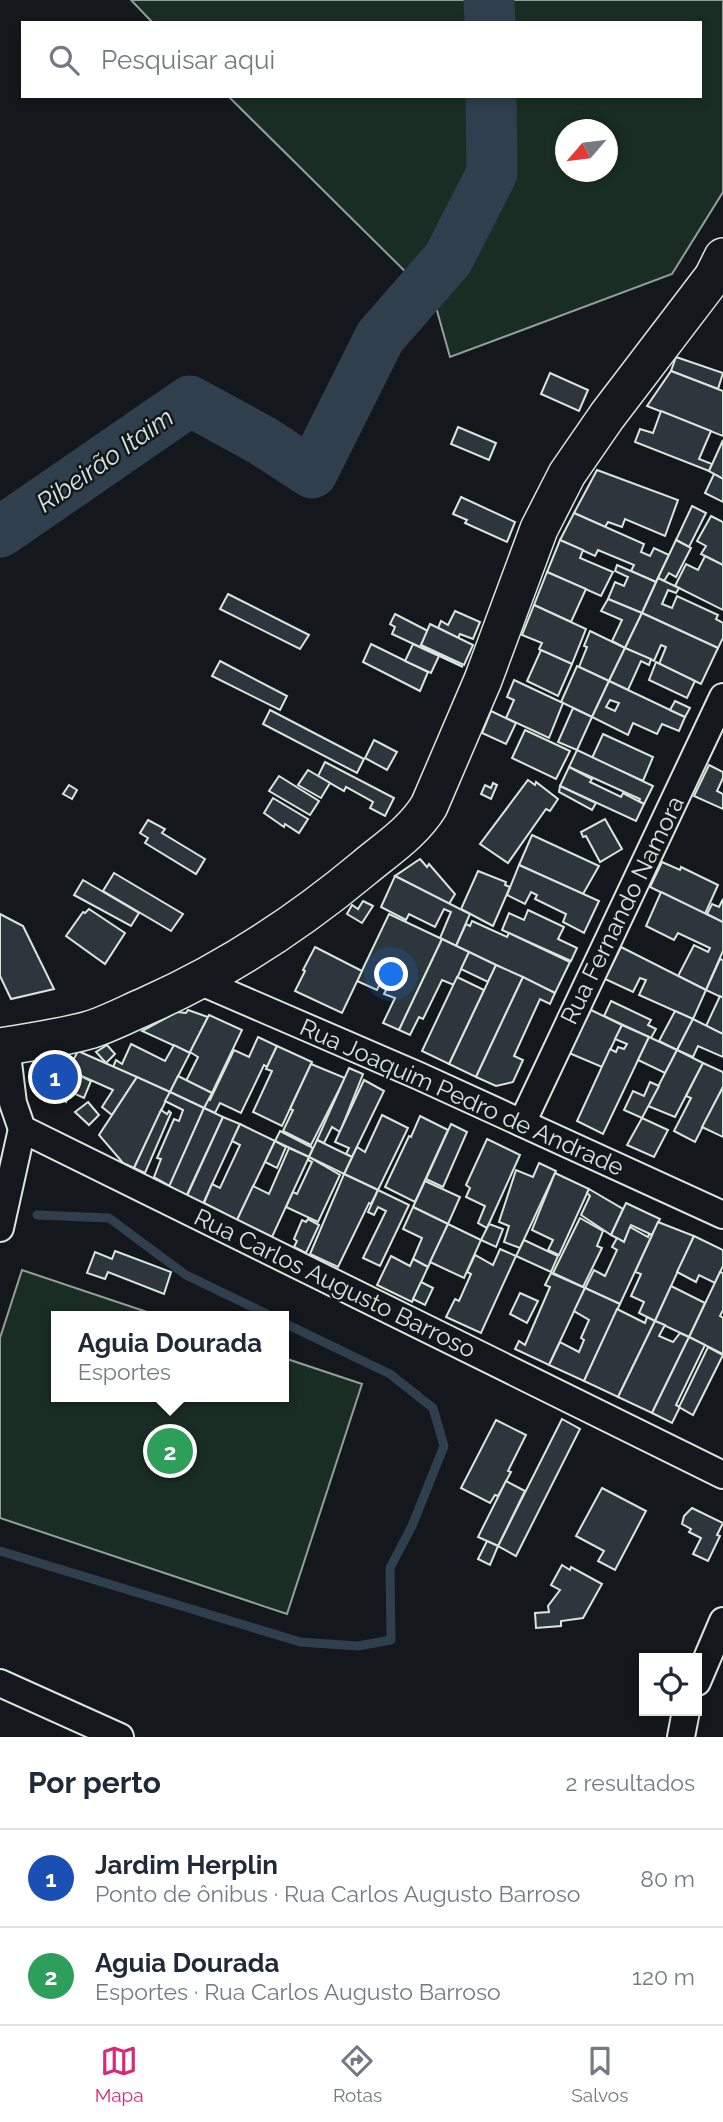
<!DOCTYPE html>
<html lang="pt">
<meta charset="utf-8">
<style>
body{margin:0;font-family:Raleway,sans-serif;background:#f6f6f7;color:#1f2937}
.controls{position:absolute;right:21px;bottom:21px;display:grid;overflow:hidden;border-radius:0px;box-shadow:0 4px 10px #0003}
.controls button{width:63px;height:63px;display:grid;place-items:center;padding:0;border:0;border-bottom:2px solid #e0e1e3;background:#fff;color:#1f2937;font:35px sans-serif}
.compass{position:absolute;left:555px;top:119px;width:63px;height:63px;border-radius:50%;background:#fff;box-shadow:0 4px 10px #0003;rotate:242deg}
.you{position:absolute;left:392px;top:975px;width:24px;height:24px;margin:-18px;border:5px solid #fff;border-radius:50%;background:#1a73e8;box-shadow:0 0 0 10px #1a73e833}
.badge{display:grid;place-items:center;width:46px;height:46px;border-radius:50%;background:#db2777;color:#fff;font-size:23px;font-weight:700}
.pin{position:absolute;translate:-50% -50%;border:4px solid #fff;box-shadow:0 2px 7px #0006}
.popup{position:absolute;left:51px;top:1311px;width:238px;height:91px;box-sizing:border-box;display:grid;place-content:center;border-radius:0px;background:#fff;filter:drop-shadow(0 2px 5px #0005);font-size:23px;white-space:nowrap;color:#747a83}
.popup b{font-size:26px;color:#1f2937}
.popup::after{content:'';position:absolute;left:50%;top:100%;margin-left:-14px;border:14px solid transparent;border-top-color:#fff}
.list{margin:0;padding:0;list-style:none}
h2{display:flex;justify-content:space-between;align-items:center;height:91px;margin:0;padding:0 28px;font-size:30px}
h2 small{font-size:23px;font-weight:400;color:#747a83}
.list li{display:grid;grid-template-columns:46px 1fr auto;gap:21px;align-items:center;box-sizing:border-box;height:98px;padding:0 28px;border-top:2px solid #e0e1e3}
.list b{display:block;font-size:26px;white-space:nowrap}
.list p{margin:0;font-size:23px;white-space:nowrap;color:#747a83}
.list em{font-size:23px;font-style:normal;color:#747a83}
.icon{flex:none;width:38px;height:38px;fill:none;stroke:currentColor;stroke-width:2;stroke-linecap:round;stroke-linejoin:round}
.map{position:relative;flex:none;width:723px;height:1737px;overflow:hidden}
.search{position:absolute;background:#fff;box-shadow:0 4px 10px #0003;left:21px;right:21px;top:21px;height:77px;display:flex;align-items:center;gap:18px;box-sizing:border-box;padding:0 24px;border-radius:0px;color:#747a83;font-size:26px}
.sheet{height:287px;background:#fff}
nav{display:flex;justify-content:space-around;align-items:center;box-sizing:border-box;height:98px;border-top:2px solid #e0e1e3;background:#fff;font-size:19px;color:#747a83}
nav a{display:grid;justify-items:center;gap:4px}
nav .on{color:#db2777}
.map>svg:first-child{display:block}
.green{fill:#1a2d24;stroke:#939e99;stroke-width:2;fill-rule:evenodd}
.lines{fill:none;stroke-linecap:round;stroke-linejoin:round}
.stream{stroke:#2f3f4d;stroke-width:9}
.river{stroke:#2f3f4d;stroke-width:51}
.building{fill:#2c363c;stroke:#d8e6dc;stroke-width:2;fill-rule:evenodd}
.street-casing{stroke:#d8e6dc;stroke-width:30}
.secondary-casing{stroke:#d8e6dc;stroke-width:40}
.street{stroke:#14181c;stroke-width:26}
.secondary{stroke:#14181c;stroke-width:37}
.labels{text-anchor:middle;dominant-baseline:central;stroke-width:5;stroke-linejoin:round;paint-order:stroke}
.street-label{font-size:24px;fill:#d8e6dc;stroke:#14181c}
.water-label{font-size:26px;font-style:italic;fill:#d8e6dc;stroke:#14181c}
</style>
<div class="map">
<svg width="723" height="1737" viewBox="0 0 723 1737">
<rect width="100%" height="100%" fill="#14181c"/>
<g class="green">
<path d="M131,0h592v192l-51,82 -222,83 -16,-57 -206,-204h472v-73h-547zM566,130h42v42h-42z"/>
<path d="M22,1270l137,46h-103v81h228v-39l78,26 -75,230 -287,-96v-180z"/>
</g>
<g class="lines">
<g class="stream">
<path d="M37,1215l72,3 77,57 85,41"/>
<path d="M0,1551l300,91 58,4 33,-6 -1,-72 22,-42 32,-80 -11,-38 -43,-34 -106,-51"/>
</g>
<g class="river">
<path d="M489,0l1,23"/>
<path d="M0,532l190,-131 73,40 49,32 68,-136 68,-78 44,-86 -1,-77"/>
</g>
</g>
<g class="building">
<path d="M676,357l47,16 -5,16 -47,-18z"/>
<path d="M671,371l52,20v45l-76,-30z"/>
<path d="M550,373l38,17 -9,21 -38,-17z"/>
<path d="M661,411l50,20 -12,28 13,5 -3,7 -74,-29 5,-13 13,4z"/>
<path d="M458,427l38,16 -7,17 -38,-16z"/>
<path d="M723,440v39l-14,-8z"/>
<path d="M597,470l81,30 -13,36 -40,-17 -3,8 -14,-5 -3,5 -31,-14z"/>
<path d="M714,474l9,5v23l-18,-9z"/>
<path d="M461,497l54,25 -8,20 -42,-19 2,-3 -14,-6z"/>
<path d="M692,506l14,7 -17,34 -13,-7z"/>
<path d="M574,513l70,31 -3,8 9,4 4,-8 15,7 -13,27 -25,-11 3,-6 -36,-15 -3,6 -35,-16z"/>
<path d="M711,516l12,6v43l-22,-11 5,-8 -9,-5z"/>
<path d="M560,540l23,10 -3,8 33,14 -12,24 -54,-24z"/>
<path d="M676,540l15,8 -15,29 -7,-4 -5,8 -6,-3z"/>
<path d="M705,556l18,9v45l-48,-24 11,-22 12,6z"/>
<path d="M617,565l39,17 -14,31 -34,-14 7,-17 9,4 4,-9 -13,-6z"/>
<path d="M547,572l39,17 -15,33 -37,-17z"/>
<path d="M658,578l21,10 -3,5 -8,-3 -6,14 10,4 5,-12 41,19 -2,4 7,4v15l-5,10 -76,-35z"/>
<path d="M228,594l81,41 -9,14 -80,-40z"/>
<path d="M608,599l34,14 -17,35 -13,-7 10,-21 -21,-9z"/>
<path d="M534,605l52,24 -14,35 -32,-14 -1,-1 3,-6 -20,-8z"/>
<path d="M455,611l25,11 -7,17 -13,-5 -2,4 -20,-10 3,-7 7,4z"/>
<path d="M642,613l76,35 -17,36 -42,-20 7,-17 -5,-2 -7,16 -29,-13z"/>
<path d="M395,614l33,17 -7,14 42,22 -71,-33 3,-7 -5,-3z"/>
<path d="M430,624l43,21 -9,20 -43,-20z"/>
<path d="M590,631l35,17 -16,33 -30,-14 8,-20 -3,-1z"/>
<path d="M371,644l57,28 -8,19 -57,-29z"/>
<path d="M413,644l26,12 -8,17 -26,-12z"/>
<path d="M625,648l26,11 -2,6 -8,-4 -13,29 -19,-9z"/>
<path d="M541,650l31,14 -14,32 -31,-15z"/>
<path d="M220,661l67,35 -7,14 -68,-34z"/>
<path d="M656,662l39,19 -8,17 -38,-18z"/>
<path d="M577,666l32,15 -17,36 -31,-15z"/>
<path d="M514,680l49,23 -14,35 -43,-20 8,-18 -7,-3z"/>
<path d="M609,681l76,36 -6,14 -17,-7 -5,10 -24,-11 -5,12 -36,-18zM610,700l9,3 -4,8 -9,-4z"/>
<path d="M675,701l15,7 -5,9 -15,-7z"/>
<path d="M573,708l19,9 -15,33 -19,-8z"/>
<path d="M270,710l94,49 -7,14 -94,-49z"/>
<path d="M491,711l25,12 -10,21 -24,-11z"/>
<path d="M525,730l45,21 -14,28 -44,-21z"/>
<path d="M603,734l50,23 -10,24 -51,-23z"/>
<path d="M374,740l23,12 -10,18 -22,-12z"/>
<path d="M577,750l76,36 -9,18 -5,-3 1,-2 -71,-32z"/>
<path d="M325,762l69,36 -9,18 -15,-8 3,-6 -27,-15 -2,4 -26,-15z"/>
<path d="M709,765l14,7v6l-6,13 6,3v15l-29,-13z"/>
<path d="M569,767l23,12 -2,3 31,15 2,-4 21,11 -8,17 -76,-35z"/>
<path d="M308,770l22,13 -9,15 -23,-13z"/>
<path d="M279,776l40,25 -9,14 -41,-24z"/>
<path d="M528,780l7,5 1,-3 22,17 -8,12 -4,-2 -38,54 -28,-19z"/>
<path d="M493,783l4,2 -6,14 -10,-5 4,-9 6,3z"/>
<path d="M69,785l8,5 -5,9 -9,-5z"/>
<path d="M560,786l36,17 -4,7 -33,-18z"/>
<path d="M273,798l35,21 -9,14 -14,-9 -1,3 -20,-14z"/>
<path d="M605,819l17,30 -22,13 -14,-26 -3,1 -2,-5z"/>
<path d="M148,820l17,9 -3,4 43,26 -9,15 -51,-31 3,-5 -8,-5z"/>
<path d="M532,835l67,31 -16,28 -64,-29z"/>
<path d="M420,859l7,8 2,-3 26,30 -6,10 -54,-28z"/>
<path d="M662,862l18,8 1,-3 37,18 -13,29 -55,-27z"/>
<path d="M519,865l80,36 -15,32 -21,-11 3,-8 -31,-15 2,-4 -6,-3 -6,12 -18,-9z"/>
<path d="M478,871l28,11 -1,3 5,2 -17,39 -32,-17z"/>
<path d="M114,873l69,41 -12,17 -68,-40z"/>
<path d="M395,876l75,38 -14,32 -16,-8 11,-26 -7,-3 -9,18 -26,-13 -3,6 -25,-13z"/>
<path d="M83,880l56,33 -8,13 -57,-31z"/>
<path d="M661,892l62,30v29l-17,39 -28,-14 16,-31 14,7 2,-4 -32,-15 -4,7 -28,-14z"/>
<path d="M723,899v23l-16,-8 5,-10 7,3z"/>
<path d="M363,901l10,5 -11,17 -15,-9 5,-9 6,4z"/>
<path d="M89,909l36,24 -20,31 -39,-28 17,-24 2,1z"/>
<path d="M528,910l36,17 -6,12 19,9 -6,13 -69,-31 7,-17 15,7z"/>
<path d="M0,914l23,12 31,63 -43,10 -11,-23z"/>
<path d="M389,914l53,25 -43,91 -16,-7 12,-25 -11,-4 16,-32 -8,-3 -15,31 -20,-9z"/>
<path d="M472,921l35,16 2,-4 61,29 -15,31 -99,-47 10,-22 4,2z"/>
<path d="M442,939l27,13 -15,33 -12,-5 -19,39 -4,-2 -9,18 -11,-5z"/>
<path d="M315,947l47,24 -20,42 -47,-22 10,-20 -2,-1z"/>
<path d="M621,947l85,43 -13,29 -54,-24 7,-15 -6,-2 -7,14 -28,-13z"/>
<path d="M469,952l27,13 -8,17 -27,-13z"/>
<path d="M720,959l3,1v38l-17,-8z"/>
<path d="M496,965l27,12 -47,100 -27,-13z"/>
<path d="M457,977l27,13 -35,74 -27,-13z"/>
<path d="M523,977l32,16 -5,11 -10,-5 -26,57 9,4 -10,22 -17,4 -20,-9z"/>
<path d="M720,996l3,2v36l-17,-8z"/>
<path d="M611,1001l40,19 -3,5 8,4 -5,9 -47,-22z"/>
<path d="M188,1010l20,7 -18,36 -48,-22 35,-19 9,1z"/>
<path d="M591,1010l31,15 -20,42 -33,-14z"/>
<path d="M675,1011l18,8 -16,31 -18,-9z"/>
<path d="M209,1015l33,15 -30,63 -26,-12 12,-24 -8,-5z"/>
<path d="M693,1019l30,15v23l-25,-11 -5,11 -16,-7z"/>
<path d="M622,1025l27,12 -46,97 -26,-13 33,-72 6,3 2,-5 6,2 3,-5 -12,-5z"/>
<path d="M258,1037l19,9 -10,21 -3,-2 -23,48 -21,-10 -5,10 -11,-5 4,-9 2,1 24,-50 15,7z"/>
<path d="M649,1037l28,13 -12,23 -27,-13z"/>
<path d="M131,1044l34,17 9,-16 16,8 -20,39 -57,-25 3,-7 6,4z"/>
<path d="M107,1045l8,9 -9,9 -10,-11z"/>
<path d="M277,1046l35,16 -30,64 -29,-14 19,-41 -6,-2z"/>
<path d="M677,1050l26,13 -28,54 -27,-11z"/>
<path d="M78,1051l59,26 -25,38 -10,-8 11,-17 -45,-20z"/>
<path d="M703,1063l20,9v15l-28,55 -21,-11 17,-33 -5,-2z"/>
<path d="M311,1064l34,14 -34,67 -28,-14 10,-21 -3,-1z"/>
<path d="M349,1068l14,6 -23,58 -8,-5 -8,16 -7,-3z"/>
<path d="M72,1072l19,9 -7,17 -13,-6 -5,10 -8,-5 6,-10 2,1z"/>
<path d="M178,1076l34,17 -8,15 -34,-16z"/>
<path d="M137,1077l33,15 -36,76 -11,-5 -24,-28z"/>
<path d="M364,1080l20,11 -32,66 -6,-3 3,-6 -14,-6z"/>
<path d="M650,1082l9,4 -17,32 -18,-8 9,-19 11,5z"/>
<path d="M723,1087v50l-21,-10z"/>
<path d="M170,1092l34,16 -34,78 -16,-9 7,-18 -4,-1 17,-39 5,2 4,-11 -18,-9z"/>
<path d="M88,1102l11,13 -10,10 -14,-13z"/>
<path d="M204,1108l19,9 -38,82 -18,-8z"/>
<path d="M161,1110l6,4 2,-3 2,2 -26,60 -11,-5z"/>
<path d="M382,1115l26,13 -30,62 -34,-16 13,-27 8,5z"/>
<path d="M420,1116l28,14 -33,72 -30,-15 24,-51 2,1z"/>
<path d="M223,1117l17,7 -38,82 -16,-8z"/>
<path d="M642,1118l26,12 -14,27 -27,-12z"/>
<path d="M240,1124l35,17 -38,79 -33,-17 8,-19 8,4 20,-43 -8,-4z"/>
<path d="M451,1124l16,8 -24,55 -17,-8z"/>
<path d="M280,1131l33,17 -4,9 -34,-16z"/>
<path d="M487,1139l33,16 -33,73 -9,-5 7,-17 -19,-9 4,-9 -4,-3z"/>
<path d="M317,1140l35,17 -8,17 -35,-17z"/>
<path d="M275,1141l11,6 -9,21 -12,-6z"/>
<path d="M289,1148l20,9 -37,80 -35,-17 16,-34 16,8z"/>
<path d="M309,1157l31,18 -22,47 -32,-15 7,-15 4,2 15,-32 -4,-2z"/>
<path d="M539,1163l17,8 -36,77 -16,-6 5,-16 -10,-4 17,-52 17,7z"/>
<path d="M555,1173l34,16 -30,66 -11,-5 5,-10 -21,-10z"/>
<path d="M344,1174l34,16 -7,14 -2,-1 -31,64 -28,-13z"/>
<path d="M425,1181l35,16 -12,27 -35,-17z"/>
<path d="M589,1189l34,20 -12,26 -30,-20 9,-19 -3,-3z"/>
<path d="M378,1190l31,15 -29,61 -17,-8 23,-47 -8,-4 -4,8 -6,-3z"/>
<path d="M626,1203l34,16 -8,16 -21,-10 -7,17 -13,-7z"/>
<path d="M413,1207l35,17 -20,43 -15,-8 9,-21 -19,-9z"/>
<path d="M580,1218l23,13 -6,15 5,2 -19,39 -30,-14z"/>
<path d="M308,1219l11,6 -13,28 -12,-6 3,-6 -3,-2 8,-19 4,2z"/>
<path d="M658,1222l36,14 -39,85 -16,-8 5,-11 -13,-6 10,-22 -6,-2z"/>
<path d="M448,1224l33,16 -17,38 -34,-16z"/>
<path d="M489,1224l14,5 -7,18 -15,-7z"/>
<path d="M630,1227l18,10 1,-3 3,1 -32,69 -35,-16 9,-18 11,6 12,-26 -5,-3 5,-9 7,4z"/>
<path d="M694,1236l29,14v16l-8,17 -16,-8 -3,7 -19,-10z"/>
<path d="M524,1240l34,16 -7,16 -35,-16z"/>
<path d="M500,1249l16,7 -35,77 -35,-16 9,-18 4,2 12,-27 -4,-2 8,-17 18,10z"/>
<path d="M115,1251l56,21 -7,22 -56,-22 -3,7 -18,-6 8,-21 17,7z"/>
<path d="M391,1256l19,10 3,-7 15,8 -16,35 -35,-17z"/>
<path d="M720,1272l3,1v37l-3,6 3,2v36l-34,-17z"/>
<path d="M551,1273l34,15 -36,77 -34,-16 4,-8 6,4 25,-58 -5,-2z"/>
<path d="M421,1282l12,6 -8,17 -12,-6z"/>
<path d="M671,1286l34,17 -16,34 -34,-16z"/>
<path d="M585,1288l35,16 -36,77 -35,-16 11,-23 19,10 5,-12 -3,-2 8,-18 -15,-9z"/>
<path d="M520,1293l18,8 -11,22 -17,-9z"/>
<path d="M617,1309l28,14 2,-6 8,4 -37,76 -34,-16z"/>
<path d="M655,1321l10,4 -6,11 14,6 7,-9 9,4 -37,76 -34,-16z"/>
<path d="M689,1337l16,8 -29,60 4,2 -8,16 -20,-10z"/>
<path d="M708,1347l15,8 -30,60 -14,-8z"/>
<path d="M562,1419l18,10 -64,127 -18,-10z"/>
<path d="M496,1420l30,15 -18,36 3,1 -13,24 -3,-1 -5,8 -29,-15z"/>
<path d="M506,1481l19,10 -27,55 -20,-9z"/>
<path d="M602,1488l44,23 -31,59 -17,-9 6,-10 -28,-15z"/>
<path d="M692,1508l31,15 -6,12 3,1 -12,25 -15,-7 8,-16 -12,-6 2,-3 -9,-5 2,-8z"/>
<path d="M487,1541l11,5 -8,19 -12,-6z"/>
<path d="M562,1565l8,5 1,-3 31,17 -19,34 -22,3v5l-25,2 -1,-15 14,-1 -1,-6 12,-16 -9,-5z"/>
</g>
<g class="lines">
<g class="street-casing">
<g id="street">
<path d="M199,981l220,95 304,139"/>
<path d="M6,1046l7,57 9,26 701,346"/>
<path d="M522,1123l201,-426"/>
<path d="M0,1228l22,-99"/>
<path d="M697,1682l26,-61"/>
<path d="M0,1683l120,54"/>
<path d="M681,1737l5,-26"/>
</g>
</g>
<g class="secondary-casing">
<path id="secondary" d="M0,1047c30,-5 60,-9 89,-17 20,-6 40,-17 59,-25 79,-35 150,-82 216,-137 24,-20 49,-36 65,-62l54,-126 56,-151 28,-55 40,-58 106,-139 10,-20"/>
</g>
<use href="#street" class="street"/>
<use href="#secondary" class="secondary"/>
</g>
<g class="labels">
<g class="street-label">
<text transform="translate(622 910) rotate(-64)">Rua Fernando Namora</text>
<text transform="translate(462 1097) rotate(24)">Rua Joaquim Pedro de Andrade</text>
<text transform="translate(335 1283) rotate(26)">Rua Carlos Augusto Barroso</text>
</g>
<g class="water-label">
<text transform="translate(105 460) rotate(-35)">Ribeirão Itaim</text>
</g>
</g>
</svg>
<div class="controls">
<button><svg class="icon" aria-label="locate" viewBox="0 0 24 24"><circle cx="12" cy="12" r="6"/><path d="M12 2v4M12 18v4M2 12h4M18 12h4"/></svg></button>
</div>
<svg class="compass" viewBox="-18 -18 36 36"><path d="M0-13l5 13h-10z" fill="#e53935"/><path d="M0 13l5-13h-10z" fill="#747a83"/></svg>
<div class="you"></div>
<div class="pin badge" style="left:55px;top:1077px;background:#1a4fb4">1</div>
<div class="pin badge" style="left:170px;top:1451px;background:#2e9e5b">2</div>
<div class="popup"><b>Aguia Dourada</b>Esportes</div>
<div class="search"><svg class="icon" aria-label="search" viewBox="0 0 24 24"><circle cx="10" cy="10" r="6"/><path d="M15 15l6 6"/></svg>Pesquisar aqui</div>
</div>
<section class="sheet">
<h2>Por perto<small>2 resultados</small></h2>
<ul class="list">
<li><span class="badge" style="background:#1a4fb4">1</span><div><b>Jardim Herplin</b><p>Ponto de ônibus · Rua Carlos Augusto Barroso</p></div><em>80 m</em></li>
<li><span class="badge" style="background:#2e9e5b">2</span><div><b>Aguia Dourada</b><p>Esportes · Rua Carlos Augusto Barroso</p></div><em>120 m</em></li>
</ul>
</section>
<nav>
<a class="on"><svg class="icon" aria-label="map" viewBox="0 0 24 24"><path d="M3 6l6-2 6 2 6-2v14l-6 2-6-2-6 2zM9 4v14M15 6v14"/></svg>Mapa</a>
<a><svg class="icon" aria-label="directions" viewBox="0 0 24 24"><path d="M12 3l9 9-9 9-9-9zM9 14v-3h6M13 9l2 2-2 2"/></svg>Rotas</a>
<a><svg class="icon" aria-label="saved" viewBox="0 0 24 24"><path d="M7 4h10v16l-5-4-5 4z"/></svg>Salvos</a>
</nav>
